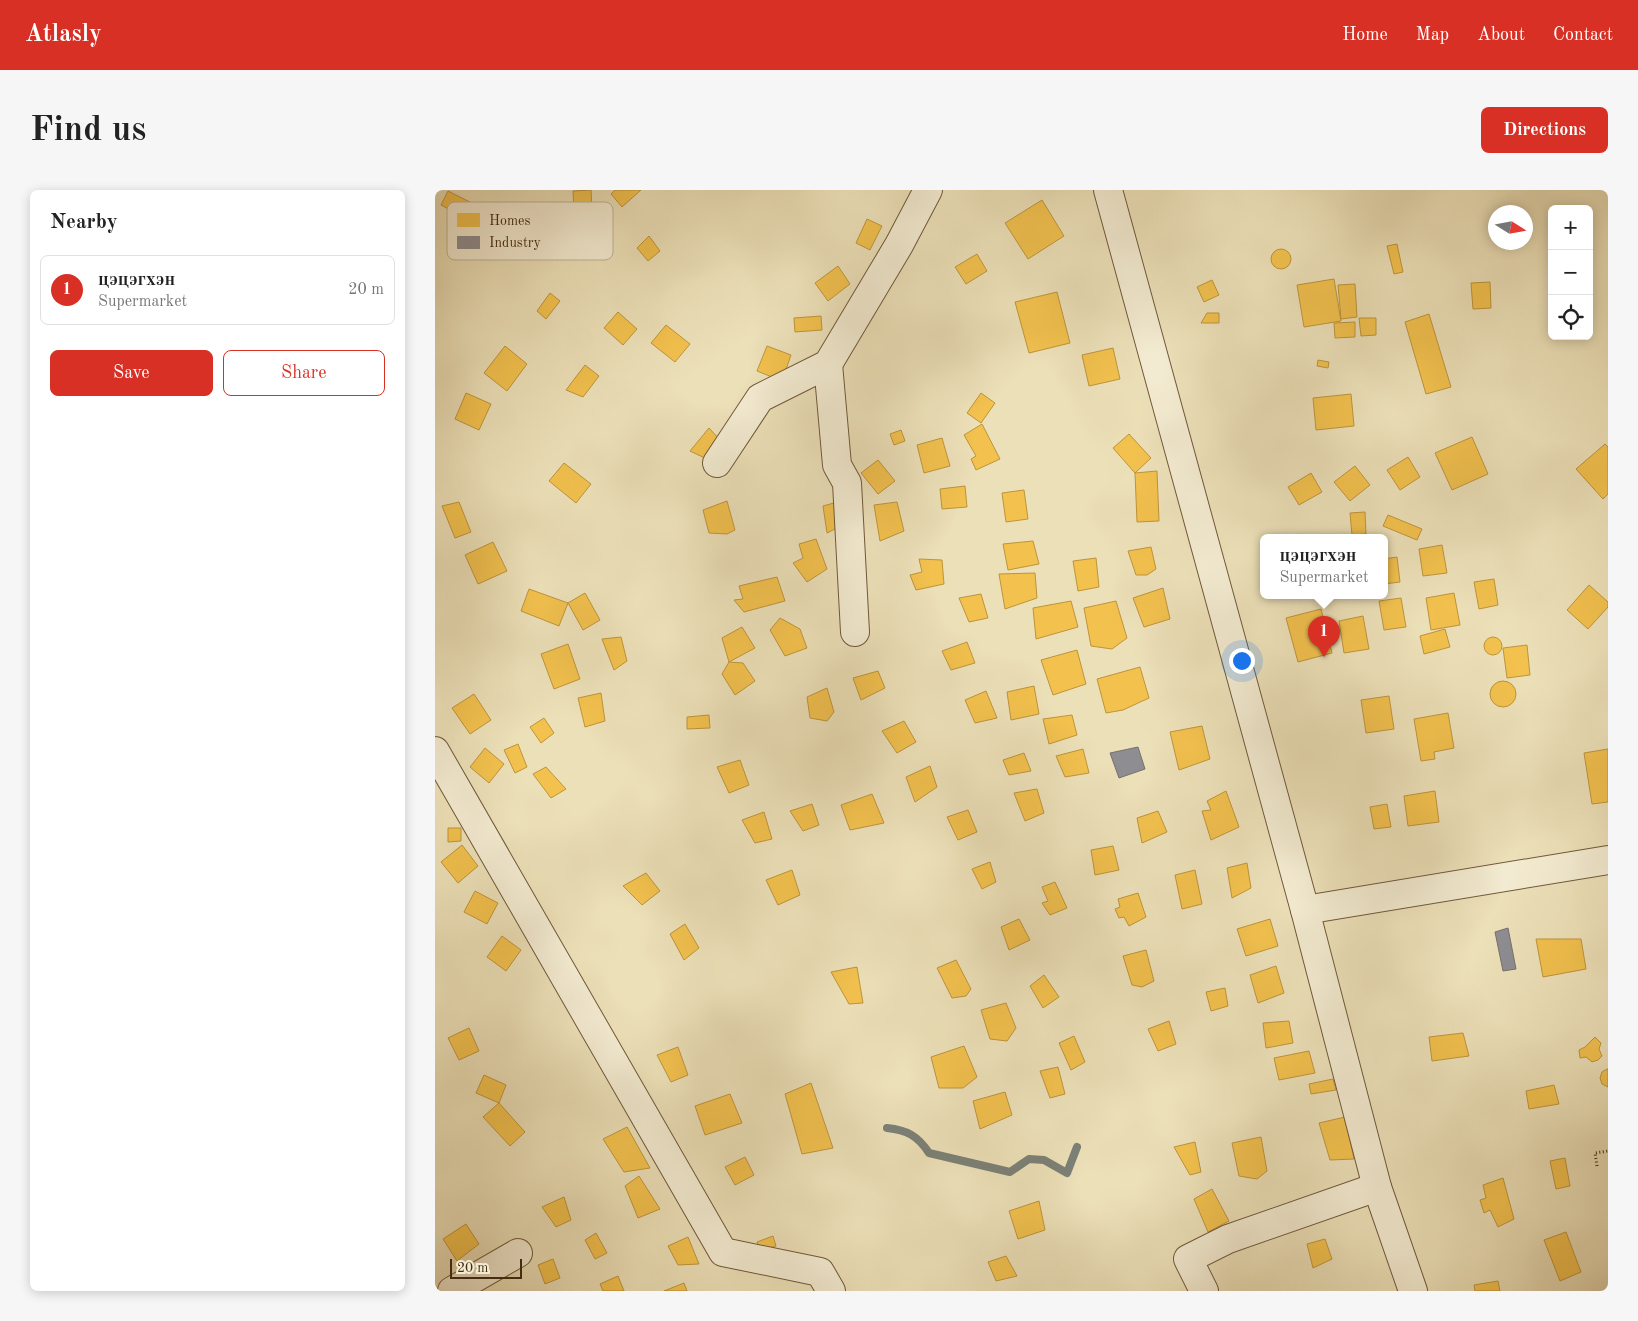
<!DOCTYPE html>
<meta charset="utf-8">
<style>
body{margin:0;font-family:"Old Standard TT",serif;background:#f6f6f6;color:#222}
.controls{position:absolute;right:15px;top:15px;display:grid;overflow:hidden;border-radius:8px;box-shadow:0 2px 12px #0003}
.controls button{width:45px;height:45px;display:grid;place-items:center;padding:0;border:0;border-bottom:1px solid #e0e0e0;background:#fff;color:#222;font:25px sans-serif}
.compass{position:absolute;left:1053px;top:15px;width:45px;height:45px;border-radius:50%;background:#fff;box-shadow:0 2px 12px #0003;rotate:101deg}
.scale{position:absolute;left:15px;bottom:12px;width:72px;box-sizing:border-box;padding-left:5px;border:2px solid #462c10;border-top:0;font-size:14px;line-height:18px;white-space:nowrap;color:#462c10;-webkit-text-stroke:4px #f3ebd1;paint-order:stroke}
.you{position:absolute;left:806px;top:470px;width:18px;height:18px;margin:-12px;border:4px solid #fff;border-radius:50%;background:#1a73e8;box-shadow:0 0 0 8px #1a73e833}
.badge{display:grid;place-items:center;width:32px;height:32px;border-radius:50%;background:#d93025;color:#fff;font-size:16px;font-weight:700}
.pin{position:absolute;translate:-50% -41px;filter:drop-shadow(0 1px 2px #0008)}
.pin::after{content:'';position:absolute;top:26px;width:18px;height:15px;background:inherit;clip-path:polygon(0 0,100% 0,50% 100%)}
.popup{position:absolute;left:825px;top:344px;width:128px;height:65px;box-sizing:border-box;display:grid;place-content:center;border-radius:8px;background:#fff;filter:drop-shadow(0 1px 4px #0005);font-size:16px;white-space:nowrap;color:#767676}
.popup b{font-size:19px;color:#222}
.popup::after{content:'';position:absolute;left:50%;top:100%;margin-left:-10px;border:10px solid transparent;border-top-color:#fff}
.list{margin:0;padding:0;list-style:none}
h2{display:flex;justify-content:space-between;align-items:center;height:65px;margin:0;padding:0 20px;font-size:21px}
h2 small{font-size:16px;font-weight:400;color:#767676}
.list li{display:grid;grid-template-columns:32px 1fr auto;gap:15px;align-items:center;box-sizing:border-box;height:70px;margin:0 10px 10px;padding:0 10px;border:1px solid #e0e0e0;border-radius:8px}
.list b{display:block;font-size:19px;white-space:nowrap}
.list p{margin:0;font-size:16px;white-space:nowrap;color:#767676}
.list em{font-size:16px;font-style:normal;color:#767676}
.actions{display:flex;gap:10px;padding:15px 20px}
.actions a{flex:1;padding:11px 0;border:1px solid #d93025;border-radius:8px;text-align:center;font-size:18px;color:#d93025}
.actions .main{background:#d93025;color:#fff}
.icon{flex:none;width:28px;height:28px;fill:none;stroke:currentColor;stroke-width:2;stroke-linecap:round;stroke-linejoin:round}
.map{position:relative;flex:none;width:1173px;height:1101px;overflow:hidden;border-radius:8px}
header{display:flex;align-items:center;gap:30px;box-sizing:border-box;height:70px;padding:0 25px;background:#d93025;color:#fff}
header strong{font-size:24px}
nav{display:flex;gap:28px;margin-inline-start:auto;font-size:18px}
.intro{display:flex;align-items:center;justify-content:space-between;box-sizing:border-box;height:120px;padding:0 30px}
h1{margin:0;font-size:35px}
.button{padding:12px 22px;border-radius:8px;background:#d93025;color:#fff;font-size:18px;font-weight:700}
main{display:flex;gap:30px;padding:0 30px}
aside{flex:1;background:#fff;border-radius:8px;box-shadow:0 2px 12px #0003}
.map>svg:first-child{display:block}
.homes{fill:#f2c14e;stroke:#be943b}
.industry{fill:#8d8d92;stroke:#78706b}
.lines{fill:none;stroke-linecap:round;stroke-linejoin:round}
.stream{stroke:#7b8177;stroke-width:8}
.street-casing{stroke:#70593a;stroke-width:30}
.path{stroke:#462c10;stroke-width:3;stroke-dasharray:1 2.5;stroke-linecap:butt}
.street{stroke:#f3ebd1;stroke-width:28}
.key{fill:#f3ebd1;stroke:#bfb297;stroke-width:1}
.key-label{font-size:14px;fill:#462c10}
</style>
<header>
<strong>Atlasly</strong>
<nav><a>Home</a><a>Map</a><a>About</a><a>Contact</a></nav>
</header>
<div class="intro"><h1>Find us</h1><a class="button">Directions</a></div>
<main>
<aside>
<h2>Nearby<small></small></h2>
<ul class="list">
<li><span class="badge">1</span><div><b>цэцэгхэн</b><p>Supermarket</p></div><em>20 m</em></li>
</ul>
<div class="actions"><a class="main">Save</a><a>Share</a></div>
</aside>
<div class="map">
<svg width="1173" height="1101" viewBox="0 0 1173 1101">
<rect width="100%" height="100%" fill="#ece0b8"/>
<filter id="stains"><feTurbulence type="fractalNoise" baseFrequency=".004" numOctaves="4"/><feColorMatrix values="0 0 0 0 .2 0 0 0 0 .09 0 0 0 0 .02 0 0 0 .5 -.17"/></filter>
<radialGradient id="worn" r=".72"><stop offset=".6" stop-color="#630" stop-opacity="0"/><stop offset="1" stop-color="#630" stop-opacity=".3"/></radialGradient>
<g class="homes">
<path d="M156,0l2,40 -18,1 -2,-40z"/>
<path d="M180,0h26l-19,17 -11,-13z"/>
<path d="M13,1l34,17 -8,14 -33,-17z"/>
<path d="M607,10l22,36 -36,23 -23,-36z"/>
<path d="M432,29l15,7 -12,24 -14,-7z"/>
<path d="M85,38l24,5 -3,16 -24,-5z"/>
<path d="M214,46l11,15 -12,10 -11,-13z"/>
<path d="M962,54l6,28 -9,2 -7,-28z"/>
<circle cx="846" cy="69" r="10"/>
<path d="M542,64l10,17 -21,13 -11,-17z"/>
<path d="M403,76l12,18 -22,17 -13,-18z"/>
<path d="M899,89l7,42 -37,6 -7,-42z"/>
<path d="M777,90l7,15 -15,7 -7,-15z"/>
<path d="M1055,92l1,26 -18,1 -2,-26z"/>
<path d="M920,94l2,33 -16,2 -3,-34z"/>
<path d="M622,102l13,51 -41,10 -14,-51z"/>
<path d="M115,103l10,8 -14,18 -9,-8z"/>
<path d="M183,122l19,17 -14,16 -19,-17z"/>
<path d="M772,123h12v10h-18z"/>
<path d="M994,124l22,73 -25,7 -21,-72z"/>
<path d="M386,126l1,14 -27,2 -1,-14z"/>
<path d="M924,128h17v17l-15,1z"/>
<path d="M920,132v15l-20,1 -1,-15z"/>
<path d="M231,135l24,19 -15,18 -24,-19z"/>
<path d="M70,156l22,18 -20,27 -23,-18z"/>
<path d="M332,156l24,9 -9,26 -25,-10z"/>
<path d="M678,158l7,31 -31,7 -7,-31z"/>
<path d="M883,170l11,2 -1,6 -11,-2z"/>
<path d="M150,175l14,11 -16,21 -17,-7z"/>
<path d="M31,203l25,11 -12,26 -24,-11z"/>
<path d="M546,203l14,10 -14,20 -14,-10z"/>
<path d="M916,204l3,32 -38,4 -3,-32z"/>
<path d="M547,234l18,35 -24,11 -5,-11 5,-3 -12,-21z"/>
<path d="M274,238l13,14 -13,18 -19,-9z"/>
<path d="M466,240l4,11 -11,4 -4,-11z"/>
<path d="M694,244l22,24 -16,15 -22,-25z"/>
<path d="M1037,247l16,37 -36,16 -17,-37z"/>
<path d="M507,248l8,28 -26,7 -7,-28z"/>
<path d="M1170,254l3,3v47l-5,5 -27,-30z"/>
<path d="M973,267l12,20 -20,13 -13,-20z"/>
<path d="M443,270l17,21 -17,13 -17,-21z"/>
<path d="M129,273l27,21 -15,19 -27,-22z"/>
<path d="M920,276l15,19 -20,16 -16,-19z"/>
<path d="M722,281l2,50 -22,1 -2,-49z"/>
<path d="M876,283l11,19 -23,13 -11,-18z"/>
<path d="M530,296l2,21 -25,2 -2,-20z"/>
<path d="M589,300l4,29 -22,3 -4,-29z"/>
<path d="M292,311l8,29 -8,4 -18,-1 -6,-23z"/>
<path d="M406,311l6,22 -20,10 -4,-27z"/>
<path d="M24,312l12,30 -16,6 -13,-32z"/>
<path d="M462,312l7,29 -24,10 -6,-36z"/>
<path d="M930,322l1,22 -14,1 -2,-22z"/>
<path d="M953,325l34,14 -5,11 -34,-14z"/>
<path d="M381,349l11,30 -20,13 -14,-19 10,-5 -4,-14z"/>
<path d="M598,351l6,23 -31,6 -5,-26z"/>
<path d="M58,352l14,29 -29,13 -13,-29z"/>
<path d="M1007,355l5,28 -24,3 -4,-27z"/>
<path d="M716,357l5,22 -9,6h-11l-8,-24z"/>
<path d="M962,367l3,25 -16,2v-25z"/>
<path d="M661,368l3,29 -21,4 -5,-30z"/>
<path d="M484,369l23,1 2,24 -28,6 -6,-15 12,-3z"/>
<path d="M600,383l2,25 -32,11 -6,-35z"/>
<path d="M342,387l8,24 -41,11 -10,-12 9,-1 -4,-13z"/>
<path d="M1059,389l4,26 -19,4 -5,-27z"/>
<path d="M1154,395l19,17v5l-20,22 -21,-19z"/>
<path d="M728,398l7,31 -26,8 -11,-29z"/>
<path d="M94,399l39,14 -9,23 -38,-15z"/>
<path d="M150,403l15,27 -17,10 -15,-27z"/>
<path d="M1019,403l6,32 -29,5 -5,-32z"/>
<path d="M546,404l7,24 -19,4 -10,-24z"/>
<path d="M966,408l5,29 -22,3 -5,-29z"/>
<path d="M636,411l7,26 -42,12 -3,-31z"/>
<path d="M681,411l11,37 -15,11 -21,-3 -7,-38z"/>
<path d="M886,419l11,44 -34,9 -12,-44z"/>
<path d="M928,426l6,33 -25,4 -5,-32z"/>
<path d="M345,428l20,11 7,19 -22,8 -15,-26z"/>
<path d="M307,437l13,21 -26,14 -7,-24z"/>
<path d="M1010,439l5,18 -26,7 -4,-18z"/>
<circle cx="1058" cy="456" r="9"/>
<path d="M186,447l6,24 -13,9 -12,-31z"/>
<path d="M532,452l8,21 -24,7 -9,-19z"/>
<path d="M133,454l12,35 -26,10 -13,-35z"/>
<path d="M1092,455l3,30 -23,3 -4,-30z"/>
<path d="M642,460l9,34 -33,11 -12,-35z"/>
<path d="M294,472l14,1 12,18 -20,14 -13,-21z"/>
<path d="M705,477l9,31 -26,12 -17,3 -9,-34z"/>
<path d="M443,481l7,17 -24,12 -8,-22z"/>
<circle cx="1068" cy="504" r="13"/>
<path d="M599,496l5,28 -28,6 -4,-28z"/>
<path d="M392,498l7,24 -7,9 -17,-3 -3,-21z"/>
<path d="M551,501l11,27 -22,5 -10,-23z"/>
<path d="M166,503l4,28 -20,6 -7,-29z"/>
<path d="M39,504l17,26 -21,14 -18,-26z"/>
<path d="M954,506l5,33 -28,4 -5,-33z"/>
<path d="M1013,523l6,35 -20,4 1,7 -14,2 -7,-42z"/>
<path d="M274,525l1,13 -23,1v-12z"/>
<path d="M637,525l5,20 -28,9 -6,-25z"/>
<path d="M109,528l10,15 -13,10 -11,-16z"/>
<path d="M469,531l12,21 -19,11 -15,-22z"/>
<path d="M767,536l8,33 -31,11 -9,-38z"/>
<path d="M83,554l9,23 -12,6 -11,-23z"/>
<path d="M50,558l19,16 -15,19 -19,-16z"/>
<path d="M648,559l6,24 -24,4 -9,-21z"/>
<path d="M1173,559v53l-16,2 -8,-51z"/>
<path d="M589,563l7,18 -22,4 -6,-15z"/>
<path d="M305,570l9,25 -20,8 -12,-26z"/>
<path d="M495,576l7,21 -22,15 -9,-25z"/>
<path d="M111,577l20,22 -15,9 -18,-24z"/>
<path d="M602,599l7,24 -19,8 -11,-28z"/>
<path d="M791,601l13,36 -28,13 -9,-29 9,-1 -4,-9z"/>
<path d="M1000,601l4,31 -31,4 -4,-30z"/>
<path d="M437,604l12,29 -34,7 -9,-25z"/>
<path d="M377,614l7,21 -16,6 -13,-20z"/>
<path d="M952,614l4,23 -17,2 -4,-22z"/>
<path d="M533,620l9,22 -19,8 -11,-23z"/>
<path d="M723,621l9,21 -25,11 -5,-25z"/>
<path d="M329,622l8,27 -17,4 -13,-23z"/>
<path d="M13,638h13v13l-13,1z"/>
<path d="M27,655l16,21 -20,17 -17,-21z"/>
<path d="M678,656l6,24 -24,5 -4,-25z"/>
<path d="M555,672l6,20 -14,7 -10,-20z"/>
<path d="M812,673l4,25 -19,10 -5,-30z"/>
<path d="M357,680l8,25 -22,10 -12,-25z"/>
<path d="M760,680l7,34 -20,5 -7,-34z"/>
<path d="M211,683l14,18 -18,14 -19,-19z"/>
<path d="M620,692l12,26 -17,7 -8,-12 6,-2 -6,-14z"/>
<path d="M40,701l23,12 -11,21 -23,-12z"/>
<path d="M703,703l8,24 -17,9 -5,-9 -5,1 -4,-9 5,-2 -2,-8z"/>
<path d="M584,729l11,21 -21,10 -8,-23z"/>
<path d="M835,729l8,27 -32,10 -9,-27z"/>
<path d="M250,734l14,24 -15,12 -14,-26z"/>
<path d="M67,746l19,14 -15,21 -19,-14z"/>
<path d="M1101,749h45l5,30 -43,8z"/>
<path d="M711,760l8,31 -12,6 -10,-2 -9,-29z"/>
<path d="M521,770l15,29 -5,7 -14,2 -15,-30z"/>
<path d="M841,776l8,27 -26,10 -8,-28z"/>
<path d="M422,777l6,36 -14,1 -18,-32z"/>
<path d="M609,785l15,22 -16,11 -13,-22z"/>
<path d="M790,798l3,18 -17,5 -5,-19z"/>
<path d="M571,813l10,25 -9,13 -17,-2 -9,-29z"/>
<path d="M734,831l7,23 -18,7 -10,-22z"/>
<path d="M854,831l4,22 -27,5 -3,-25z"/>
<path d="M34,838l10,23 -20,9 -11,-22z"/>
<path d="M1028,843l6,23 -37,5 -3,-24z"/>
<path d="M639,846l11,26 -14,8 -12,-27z"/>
<path d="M1160,847l6,6 -2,6 3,7 -4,4 -6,2 -6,-5 -6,1 -1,-8 6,-3z"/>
<path d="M529,856l13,31 -14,11h-24l-8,-31z"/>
<path d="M243,857l10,28 -17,7 -14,-27z"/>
<path d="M874,861l6,22 -36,7 -5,-22z"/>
<path d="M623,877l7,27 -15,4 -10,-27z"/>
<path d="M1172,879h1v18l-6,-3 -2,-6 2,-6z"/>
<path d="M49,885l22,10 -7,18 -23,-10z"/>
<path d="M898,889l3,11 -25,4 -2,-10z"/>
<path d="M376,893l22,65 -31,6 -17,-60z"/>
<path d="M1119,895l5,19 -30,5 -3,-18z"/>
<path d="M570,902l7,23 -32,14 -7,-28z"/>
<path d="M295,904l12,29 -37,12 -10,-29z"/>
<path d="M64,913l26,29 -15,14 -27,-29z"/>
<path d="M910,927l9,42 -24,1 -11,-37z"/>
<path d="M192,937l23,41 -26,4 -21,-33z"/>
<path d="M826,947l6,34 -10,8 -18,-3 -7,-33z"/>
<path d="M760,952l6,30 -11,3 -16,-28z"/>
<path d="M310,967l9,18 -19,10 -10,-18z"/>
<path d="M1130,968l5,28 -14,3 -6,-28z"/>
<path d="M204,986l21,33 -22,9 -13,-32z"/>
<path d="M1068,988l11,41 -16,8 -8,-17 -6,3 -4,-13 6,-2 -3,-13z"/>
<path d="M777,999l17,32 -21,11 -14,-33z"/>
<path d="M129,1007l7,23 -15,7 -14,-20z"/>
<path d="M604,1011l6,29 -27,9 -9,-28z"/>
<path d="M31,1034l13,20 -22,17 -14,-22z"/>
<path d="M1131,1042l15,40 -21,9 -16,-41z"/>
<path d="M161,1043l11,20 -12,6 -10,-19z"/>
<path d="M338,1046l3,10 -16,5 -3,-9z"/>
<path d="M253,1047l11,27 -21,1 -10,-19z"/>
<path d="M890,1049l7,20 -19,9 -6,-24z"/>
<path d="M571,1066l11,20 -21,5 -8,-19z"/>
<path d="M118,1069l7,19 -15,6 -7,-19z"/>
<path d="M183,1086l6,15h-21l-3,-7z"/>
<path d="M1063,1091l2,10h-25l-1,-6z"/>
<path d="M249,1093l3,8h-23z"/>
</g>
<g class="industry">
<path d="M703,557l7,22 -26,9 -9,-25z"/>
<path d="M1073,738l8,41 -13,2 -8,-39z"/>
</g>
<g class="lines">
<path class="stream" d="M452,938c20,2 31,8 42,25l81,19 19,-13 15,1 23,13 10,-26"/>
<g class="street-casing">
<g id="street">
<path d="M673,0l197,720 72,277 36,104"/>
<path d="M393,174l9,101 10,18 8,149"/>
<path d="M282,273l43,-65 68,-34 71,-119 29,-55"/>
<path d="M0,561l288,501 97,20 11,19"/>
<path d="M870,720l303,-50"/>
<path d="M17,1101l66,-38"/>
<path d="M769,1101l-16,-32 40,-20 149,-52"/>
</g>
</g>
<path class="path" d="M1162,976l-2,-13 13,-2"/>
<use href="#street" class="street"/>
</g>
<rect x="12" y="12" width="166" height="58" rx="8" class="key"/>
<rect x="22" y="23" width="23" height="14" fill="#f2c14e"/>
<rect x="22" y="46" width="23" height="13" fill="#8d8d92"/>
<g class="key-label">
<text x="54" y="35">Homes</text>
<text x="54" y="57">Industry</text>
</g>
<rect width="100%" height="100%" filter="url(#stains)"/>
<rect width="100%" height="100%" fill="url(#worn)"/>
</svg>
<div class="controls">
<button>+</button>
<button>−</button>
<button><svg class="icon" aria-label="locate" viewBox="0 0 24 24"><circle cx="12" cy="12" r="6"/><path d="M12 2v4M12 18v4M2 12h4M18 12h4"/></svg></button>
</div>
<svg class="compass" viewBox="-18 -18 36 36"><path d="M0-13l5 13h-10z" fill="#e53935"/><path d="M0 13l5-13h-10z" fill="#767676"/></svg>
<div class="scale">20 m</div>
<div class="you"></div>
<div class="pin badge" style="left:889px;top:467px">1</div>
<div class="popup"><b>цэцэгхэн</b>Supermarket</div>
</div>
</main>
